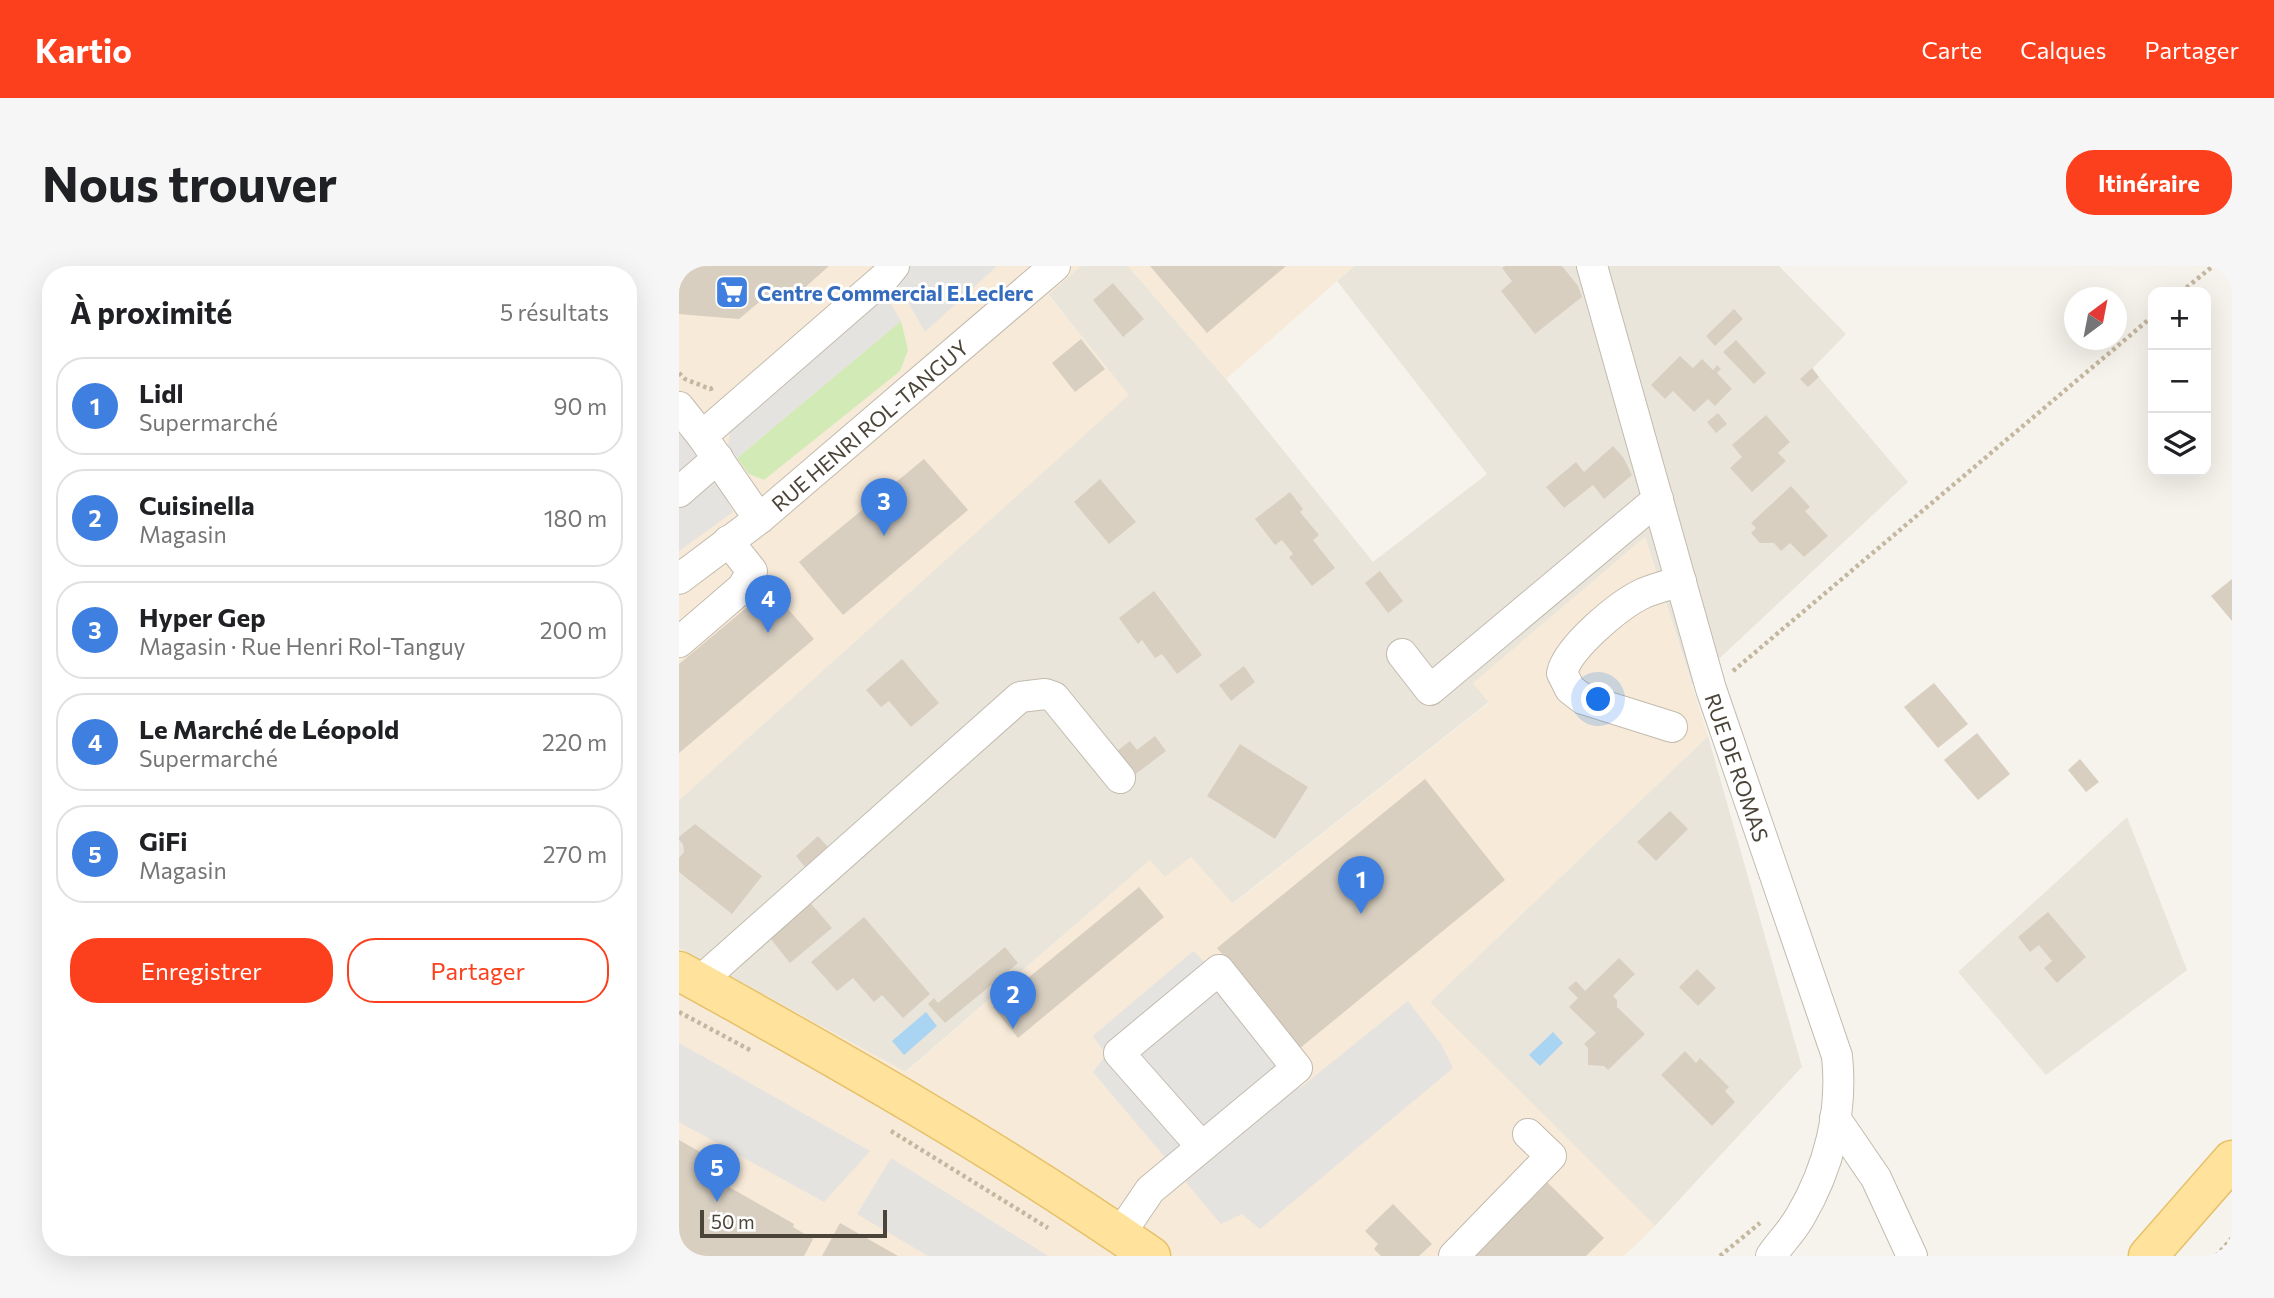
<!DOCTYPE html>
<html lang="fr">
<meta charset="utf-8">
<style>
body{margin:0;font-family:Commissioner,sans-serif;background:#f6f6f6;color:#202124}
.controls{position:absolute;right:21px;top:21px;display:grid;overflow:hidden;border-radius:14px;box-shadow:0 7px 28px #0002}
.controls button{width:63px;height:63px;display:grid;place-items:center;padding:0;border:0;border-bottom:2px solid #e0e0e0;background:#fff;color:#202124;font:35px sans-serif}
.compass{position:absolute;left:1385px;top:21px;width:63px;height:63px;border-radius:50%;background:#fff;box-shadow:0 7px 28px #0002;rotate:32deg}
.scale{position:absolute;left:21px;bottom:18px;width:187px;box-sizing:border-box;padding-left:7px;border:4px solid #4b4439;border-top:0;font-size:19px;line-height:24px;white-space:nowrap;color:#4b4439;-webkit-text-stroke:5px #fff;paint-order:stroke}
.you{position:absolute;left:920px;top:434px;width:24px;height:24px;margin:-18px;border:5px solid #fff;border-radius:50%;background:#1a73e8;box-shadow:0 0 0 10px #1a73e833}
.badge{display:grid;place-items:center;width:46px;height:46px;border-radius:50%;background:#fc3f1d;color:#fff;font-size:23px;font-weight:700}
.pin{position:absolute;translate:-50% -58px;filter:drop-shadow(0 2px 4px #0008)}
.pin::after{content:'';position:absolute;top:37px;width:24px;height:21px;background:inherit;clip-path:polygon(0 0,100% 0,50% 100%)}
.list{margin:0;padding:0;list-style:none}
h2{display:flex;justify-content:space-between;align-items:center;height:91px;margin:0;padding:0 28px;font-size:30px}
h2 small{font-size:23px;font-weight:400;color:#757577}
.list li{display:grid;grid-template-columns:46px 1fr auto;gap:21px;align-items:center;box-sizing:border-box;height:98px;margin:0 14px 14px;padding:0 14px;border:2px solid #e0e0e0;border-radius:28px}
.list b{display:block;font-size:26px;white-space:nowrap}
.list p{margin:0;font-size:23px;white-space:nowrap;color:#757577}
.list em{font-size:23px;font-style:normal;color:#757577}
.actions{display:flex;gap:14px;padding:21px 28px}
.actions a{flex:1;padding:16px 0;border:2px solid #fc3f1d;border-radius:28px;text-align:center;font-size:24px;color:#fc3f1d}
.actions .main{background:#fc3f1d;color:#fff}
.icon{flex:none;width:38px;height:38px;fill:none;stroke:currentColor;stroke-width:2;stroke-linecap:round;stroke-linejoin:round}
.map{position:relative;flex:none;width:1553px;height:990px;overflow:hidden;border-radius:28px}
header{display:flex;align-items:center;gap:42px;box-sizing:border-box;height:98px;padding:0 35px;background:#fc3f1d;color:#fff}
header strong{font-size:33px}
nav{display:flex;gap:38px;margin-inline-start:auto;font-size:24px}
.intro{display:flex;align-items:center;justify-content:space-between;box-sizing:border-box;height:168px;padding:0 42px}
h1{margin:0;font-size:49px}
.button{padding:18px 32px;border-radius:28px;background:#fc3f1d;color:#fff;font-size:24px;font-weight:700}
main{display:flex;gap:42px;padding:0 42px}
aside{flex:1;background:#fff;border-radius:28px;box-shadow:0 7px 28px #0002}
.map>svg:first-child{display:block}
.residential{fill:#eae5da}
.commercial{fill:#f7ead8}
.green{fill:#d2eab5}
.parking{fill:#e5e3e0}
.water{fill:#a9d4f2}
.building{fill:#d8cfc1}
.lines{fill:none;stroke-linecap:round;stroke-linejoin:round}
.minor-casing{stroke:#c2bbae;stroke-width:32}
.major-casing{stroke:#e6c16a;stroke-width:41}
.path{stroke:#c4b79f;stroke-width:4.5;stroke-dasharray:3.5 3.5;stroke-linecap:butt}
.minor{stroke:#fff;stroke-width:30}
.major{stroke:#ffe39c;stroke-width:38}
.labels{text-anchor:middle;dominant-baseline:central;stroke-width:6;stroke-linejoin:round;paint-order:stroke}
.shop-label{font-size:21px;font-weight:bold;fill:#366cbe;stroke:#fff;text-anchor:start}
.street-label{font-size:21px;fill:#4b4439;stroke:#fff}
</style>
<header>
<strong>Kartio</strong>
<nav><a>Carte</a><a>Calques</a><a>Partager</a></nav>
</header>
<div class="intro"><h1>Nous trouver</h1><a class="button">Itinéraire</a></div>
<main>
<aside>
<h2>À proximité<small>5 résultats</small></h2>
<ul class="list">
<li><span class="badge" style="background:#3f7fe0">1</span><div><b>Lidl</b><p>Supermarché</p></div><em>90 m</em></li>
<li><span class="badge" style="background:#3f7fe0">2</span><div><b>Cuisinella</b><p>Magasin</p></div><em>180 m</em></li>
<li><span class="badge" style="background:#3f7fe0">3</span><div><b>Hyper Gep</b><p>Magasin · Rue Henri Rol-Tanguy</p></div><em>200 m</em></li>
<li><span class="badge" style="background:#3f7fe0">4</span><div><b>Le Marché de Léopold</b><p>Supermarché</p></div><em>220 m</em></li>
<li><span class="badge" style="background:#3f7fe0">5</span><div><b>GiFi</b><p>Magasin</p></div><em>270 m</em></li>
</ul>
<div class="actions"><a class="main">Enregistrer</a><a>Partager</a></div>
</aside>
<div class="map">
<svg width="1553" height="990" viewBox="0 0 1553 990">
<rect width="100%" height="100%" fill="#f6f3ec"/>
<g class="residential">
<path d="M402,0h47l98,113 147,183 114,-88 -150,-193 17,-15h425l67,68 -34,35 96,113 -216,202 -47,-147 -171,146 15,19 -257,202 -41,-47 -26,21 -16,-17 -245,212 -225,-125v-148l449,-405 -80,-101z"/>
<path d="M1029,470l94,331 -147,159 -225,-224z"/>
<path d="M1448,551l60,153 -141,105 -88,-103z"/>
</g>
<g class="commercial">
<path d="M0,0h402l-33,29 81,100 -450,405z"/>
<path d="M449,0h226l-128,113z"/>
<path d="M966,271l63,199 -278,266 225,224 -31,30h-945v-308l227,124 244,-212 15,17 26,-20 42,47 256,-201 -16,-20z"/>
</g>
<path class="green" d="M222,55l7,29 -8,21 -136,109 -15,-6 -12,-16z"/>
<g class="parking">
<path d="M213,0h105l-72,66 -23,-40z"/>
<path d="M203,32l10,7 9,16 -164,137 -9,-12 2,-13 6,-11z"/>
<path d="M0,159l21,23 33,64 -54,39z"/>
<path d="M514,685l15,14 -8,9 100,114 108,-87 33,43 12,24 -193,161 -18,-15 -21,10 -128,-152 13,-17 -13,-19z"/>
<path d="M0,777l191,108 -46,51 -145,-80z"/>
<path d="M212,892l154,96 3,2h-120l-71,-42z"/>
</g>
<g class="water">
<path d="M247,746l11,14 -33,29 -12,-14z"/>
<path d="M874,766l10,11 -23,23 -11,-11z"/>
</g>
<g class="building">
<path d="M0,0h150l-28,25 -31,2 -31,26 -60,-5z"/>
<path d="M471,0h136l-79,67z"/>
<path d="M826,0h57l16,20 4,11 -47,37 -34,-43 11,-10 -10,-13z"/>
<path d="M434,17l31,36 -21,18 -30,-37z"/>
<path d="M1055,43l9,10 -28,27 -9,-10z"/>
<path d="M402,73l24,30 -30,23 -23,-29z"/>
<path d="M1057,74l30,33 -12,11 -31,-32z"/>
<path d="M1001,90l13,12 9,-9 11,11 4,-5 4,4 -4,4 15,16 -17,17 -7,-7 -14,13 -21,-21 -8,8 -14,-14z"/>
<path d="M1133,102l7,9 -11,10 -8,-8z"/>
<path d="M1039,147l9,11 -11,9 -9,-11z"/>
<path d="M1087,149l24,27 -12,11 8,8 -34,31 -22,-24 12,-11 -10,-12z"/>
<path d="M934,180l10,11 9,18 -28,24 -11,-14 -29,23 -18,-21 30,-25 8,10z"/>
<path d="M245,193l44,51 -125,105 -44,-53z"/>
<path d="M421,213l36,43 -27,22 -35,-42z"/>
<path d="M1112,220l19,21 -5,4 23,25 -24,21 -14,-14 -9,8 -7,-8h-14l-9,-10 5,-5 -5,-5z"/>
<path d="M611,226l13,17 -3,3 19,23 -6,5 22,28 -23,18 -23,-29 4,-3 -11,-14 -7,5 -20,-26z"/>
<path d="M701,305l23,30 -15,12 -23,-30z"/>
<path d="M1553,313v42l-21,-25z"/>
<path d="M91,322l44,51 -135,114v-89z"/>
<path d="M475,325l48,64 -25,19 -15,-20 -7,4 -13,-18 -4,4 -19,-26z"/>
<path d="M223,393l37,44 -28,24 -22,-26 -8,6 -15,-17z"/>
<path d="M565,400l11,16 -24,19 -12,-16z"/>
<path d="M1255,417l34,41 -30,24 -34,-41z"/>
<path d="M1298,467l33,41 -32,26 -34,-40z"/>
<path d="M476,470l11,15 -33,25 -16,-25 13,-10 7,9z"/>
<path d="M561,478l68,43 -33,52 -68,-43z"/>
<path d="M1401,493l19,23 -13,10 -18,-22z"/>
<path d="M746,513l80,101 -206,169 -82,-101z"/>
<path d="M991,545l18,18 -32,32 -19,-19z"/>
<path d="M16,558l67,52 -30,38 -53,-42v-14l5,-6 -1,-8 -4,-4v-3z"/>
<path d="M139,570l10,11 -23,20 -9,-11z"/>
<path d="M460,621l25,30 -146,121 -25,-31z"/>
<path d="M128,633l25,29 -42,35 -24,-30z"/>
<path d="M1369,646l38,45 -29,26 -13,-15 8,-7 -13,-16 -9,7 -12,-15z"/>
<path d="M185,651l66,77 -27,24 -21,-23 -8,7 -21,-24 -16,13 -26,-29z"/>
<path d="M326,681l13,16 -73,60 -17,-19 6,-6 4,5z"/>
<path d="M940,692l16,16 -22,22 4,4v7l28,27 -37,36 -4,-4 -16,-1v-17l-4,-4 12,-11 -27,-26 9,-9 -10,-10 8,-7 9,10z"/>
<path d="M1018,703l19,19 -18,18 -19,-19z"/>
<path d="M1006,785l11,12 4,-5 29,29 -4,4 10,11 -23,24 -51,-51z"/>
<path d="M0,874l44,25 -8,14 79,45 -1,3 20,12 -9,17h-125z"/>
<path d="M868,916l57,56 -18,18h-112z"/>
<path d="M714,938l39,40 -13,12h-38l-7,-7 4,-5 -13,-13z"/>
<path d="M161,957l58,33h-76z"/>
</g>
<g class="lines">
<g class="minor-casing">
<g id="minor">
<path id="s1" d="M913,0l119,423 126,367c6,56 -8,112 -37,161 -8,14 -20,26 -29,39"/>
<path d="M0,141l23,29 57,83"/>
<path d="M23,170l183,-159 9,-11"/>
<path d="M0,226l39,-34"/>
<path id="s2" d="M0,313l80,-60 296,-253"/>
<path d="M0,376l63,-54 10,-17 -24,-30"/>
<path d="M723,388l28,36 228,-191"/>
<path d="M993,461l-89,-28 -13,-10 -8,-16c6,-26 58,-69 82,-80 12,-5 25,-8 37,-12"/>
<path d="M20,716l321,-285 25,-3 9,3 66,81"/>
<path d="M1156,852l41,60 36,78"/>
<path d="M441,968l30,-44 147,-122 -78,-98 -100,83 82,93"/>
<path d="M775,990l97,-100 -23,-22"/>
</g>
</g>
<g class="major-casing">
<g id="major">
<path d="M0,705c161,89 321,180 472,285"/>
<path d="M1469,990l84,-96"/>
</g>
</g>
<g class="path">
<path d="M1502,26l32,-26"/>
<path d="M0,107l6,6 25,10 5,-2"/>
<path d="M1054,405l420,-355"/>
<path d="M0,746l71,38"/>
<path d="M212,865l157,97"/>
<path d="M1041,990l40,-33"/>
<path d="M1537,990l16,-18"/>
</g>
<use href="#minor" class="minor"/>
<use href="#major" class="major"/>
</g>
<defs>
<g id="supermarket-square" transform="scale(1.75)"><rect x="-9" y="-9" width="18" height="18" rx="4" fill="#3f7fe0" stroke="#fff"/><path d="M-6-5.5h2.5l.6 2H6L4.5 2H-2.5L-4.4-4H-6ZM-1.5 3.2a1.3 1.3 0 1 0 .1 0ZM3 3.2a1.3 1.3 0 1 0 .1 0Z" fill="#fff"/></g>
</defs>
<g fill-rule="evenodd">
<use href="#supermarket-square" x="53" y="26"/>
</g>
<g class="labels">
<g class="shop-label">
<text x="78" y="26">Centre Commercial E.Leclerc</text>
</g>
<g class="street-label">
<text stroke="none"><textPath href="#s2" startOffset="245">RUE HENRI ROL-TANGUY</textPath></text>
<text stroke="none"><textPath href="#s1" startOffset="522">RUE DE ROMAS</textPath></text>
</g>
</g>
</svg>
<div class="controls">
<button>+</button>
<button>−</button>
<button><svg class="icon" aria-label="layers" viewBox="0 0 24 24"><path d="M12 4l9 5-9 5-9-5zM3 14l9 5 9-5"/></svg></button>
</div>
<svg class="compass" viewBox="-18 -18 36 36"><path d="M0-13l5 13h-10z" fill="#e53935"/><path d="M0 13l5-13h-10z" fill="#757577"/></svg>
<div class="scale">50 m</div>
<div class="you"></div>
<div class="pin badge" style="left:682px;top:648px;background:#3f7fe0">1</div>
<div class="pin badge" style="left:334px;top:763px;background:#3f7fe0">2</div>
<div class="pin badge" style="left:205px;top:270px;background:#3f7fe0">3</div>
<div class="pin badge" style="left:89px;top:367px;background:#3f7fe0">4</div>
<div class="pin badge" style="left:38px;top:936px;background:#3f7fe0">5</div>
</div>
</main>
